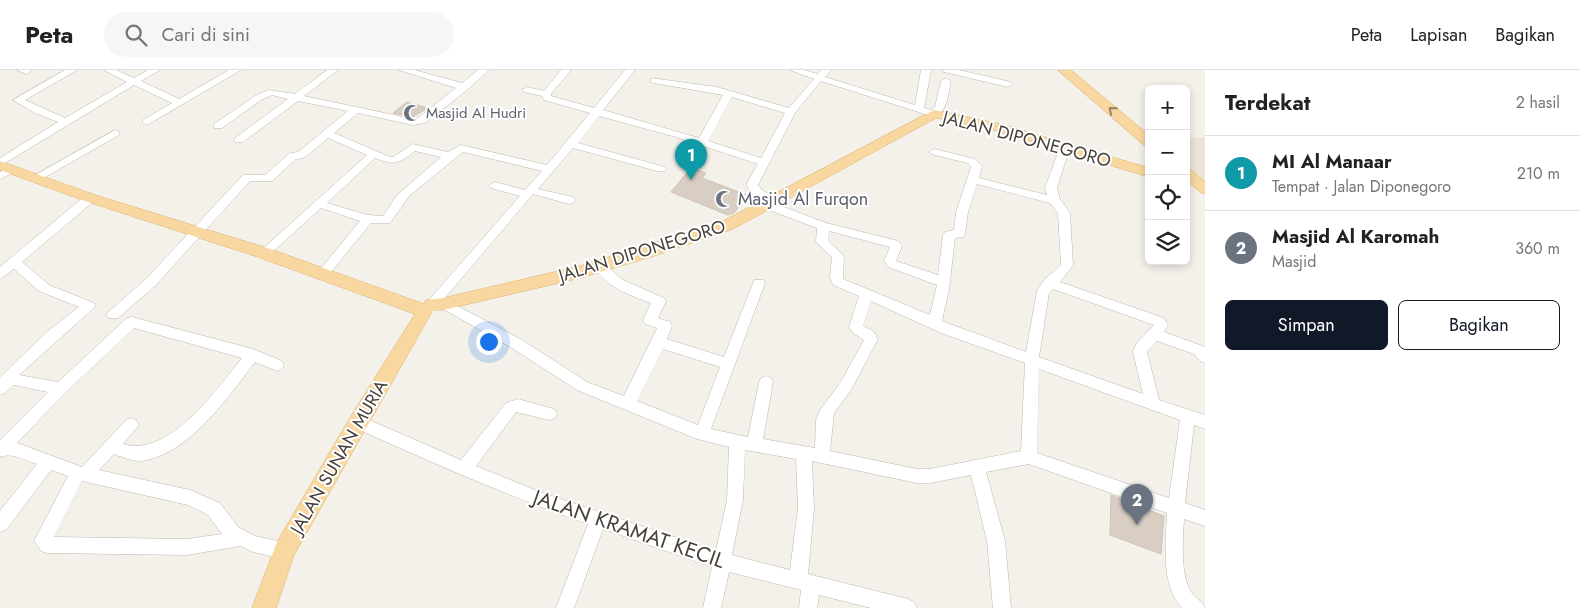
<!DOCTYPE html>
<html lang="id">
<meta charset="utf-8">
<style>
body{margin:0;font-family:Jost,sans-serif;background:#f6f6f6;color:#222}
.controls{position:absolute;right:15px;top:15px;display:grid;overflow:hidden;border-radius:8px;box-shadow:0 2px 8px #0003}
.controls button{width:45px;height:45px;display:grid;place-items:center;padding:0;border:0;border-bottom:1px solid #e0e0e0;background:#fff;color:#222;font:25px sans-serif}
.you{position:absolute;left:488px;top:271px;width:18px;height:18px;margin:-12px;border:4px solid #fff;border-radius:50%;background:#1a73e8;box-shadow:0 0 0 8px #1a73e833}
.badge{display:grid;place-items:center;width:32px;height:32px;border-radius:50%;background:#111827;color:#fff;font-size:16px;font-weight:700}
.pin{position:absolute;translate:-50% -41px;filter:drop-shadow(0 1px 2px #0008)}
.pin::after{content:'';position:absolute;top:26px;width:18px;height:15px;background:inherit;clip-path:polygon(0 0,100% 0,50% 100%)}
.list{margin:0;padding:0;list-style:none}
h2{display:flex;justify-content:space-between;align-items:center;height:65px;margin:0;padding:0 20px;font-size:21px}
h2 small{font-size:16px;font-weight:400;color:#767676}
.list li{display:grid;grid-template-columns:32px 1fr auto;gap:15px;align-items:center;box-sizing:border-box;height:75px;padding:0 20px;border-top:1px solid #e0e0e0}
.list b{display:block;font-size:19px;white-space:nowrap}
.list p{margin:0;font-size:16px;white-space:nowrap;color:#767676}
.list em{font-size:16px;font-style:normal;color:#767676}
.actions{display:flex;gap:10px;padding:15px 20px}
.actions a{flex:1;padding:11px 0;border:1px solid #111827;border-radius:8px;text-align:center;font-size:18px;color:#111827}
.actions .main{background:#111827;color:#fff}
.icon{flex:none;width:28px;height:28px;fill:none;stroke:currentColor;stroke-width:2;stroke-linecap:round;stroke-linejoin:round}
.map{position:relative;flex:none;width:1205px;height:538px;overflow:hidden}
header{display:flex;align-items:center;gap:30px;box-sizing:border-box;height:70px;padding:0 25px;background:#fff;border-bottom:1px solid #e0e0e0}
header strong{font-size:24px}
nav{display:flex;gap:28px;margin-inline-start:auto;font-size:18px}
.search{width:350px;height:45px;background:#f6f6f6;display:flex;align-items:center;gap:12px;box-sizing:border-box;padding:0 18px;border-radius:28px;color:#767676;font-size:19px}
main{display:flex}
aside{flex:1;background:#fff}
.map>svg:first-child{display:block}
.education{fill:#ece4d6}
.building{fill:#d8cec4;stroke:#d0c3b4}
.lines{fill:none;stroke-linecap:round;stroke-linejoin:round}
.minor-casing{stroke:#bfb7ae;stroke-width:1}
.major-casing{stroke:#ddb370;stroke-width:1}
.minor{fill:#fff;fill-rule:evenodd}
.major{fill:#f8d7a0;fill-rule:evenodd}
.oneway{stroke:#978467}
.labels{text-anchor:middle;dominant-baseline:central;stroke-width:4;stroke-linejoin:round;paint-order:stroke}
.far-worship-label{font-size:15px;fill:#5b616d;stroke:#fff;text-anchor:start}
.street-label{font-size:18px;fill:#484139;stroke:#fff}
.worship-label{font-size:18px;fill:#5b616d;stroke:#fff;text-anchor:start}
.near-street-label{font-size:21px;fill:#484139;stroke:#fff}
</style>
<header>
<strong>Peta</strong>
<div class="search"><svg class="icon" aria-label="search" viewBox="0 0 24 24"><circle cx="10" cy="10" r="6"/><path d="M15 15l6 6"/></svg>Cari di sini</div>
<nav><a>Peta</a><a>Lapisan</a><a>Bagikan</a></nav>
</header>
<main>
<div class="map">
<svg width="1205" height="538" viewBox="0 0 1205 538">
<rect width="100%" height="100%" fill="#f4f1eb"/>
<path class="education" d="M1205,67v48l-19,-16v-30z"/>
<g class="building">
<path d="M407,32l21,6 -15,9 -20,-4z"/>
<path d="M691,98l15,5 -4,5 45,17 -13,18 -6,2 -57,-23z"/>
<path d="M1111,425l53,21 -3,38 -51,-19z"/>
</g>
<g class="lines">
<g class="minor-casing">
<g id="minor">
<path d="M17,0h13l1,1 -5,3z"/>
<path d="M65,0h12l-52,30 40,18 62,-36 -23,-12h12l18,8 14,-8h12l-19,11 38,18 50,-29h12l-94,55 -5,-3 1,-2 29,-17 -38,-18 -134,81v-8l58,-36 -23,-9 -22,-13z"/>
<path d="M327,0h11l-34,26 109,23 5,-1 38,-30 -57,-18h15l48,13 16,-13h11l-21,19 -43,34 -12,2 -55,-12 -24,20 56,24h3l20,-13 35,8 13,-7 86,20 43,-52 -46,-13 -2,-4 -18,-4 -2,-2 5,-3 17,4 17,-21h10l-20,24v2l43,12 31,-38h10l-32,40 96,28 24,-43 -69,-12 -3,-1v-4l66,9 72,21 25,-29 -24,-9h14l14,4 3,-4h10l-6,7 90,28 6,-35h10l-7,38 8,2 3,-3 6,-26 5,-3 5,3c-3,13 -3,31 -17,36l-113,-36 -26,32 -37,72 3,4 15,10v5l50,19 72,18 4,5 -6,15 42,14 5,-40 2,-3 9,-2 2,-18 15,-45 -4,-4 -36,-9 -1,-2 1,-2 4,-1 40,10 7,7 -3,12 68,17 -2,-7 15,-41 5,-3 4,1 1,2 -13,41 3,11 10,14 3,52 -13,17 104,36 4,7 -4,7 41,15v16l-5,-2 -6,-7 -37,-13 -10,11 12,48 46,15v14l-11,-4 -9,78 20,7v16l-21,-7c-1,19 -4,53 6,71 4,8 12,10 15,18h-23c-22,-24 -16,-66 -15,-95l-138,-49 -43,8 19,69 6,67h-18l-6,-67 -16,-66 -41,8h-13l-105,-22 2,48 -6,65 100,25 6,3 3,6h-46l-52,-13 -2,13h-18l2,-18 -72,-18 -8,36h-18l9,-41 -109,-38 -29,79h-18l32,-84c-80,-28 -158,-62 -235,-97l-3,-5 3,-5 5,-2 103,45 45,-57 12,-4 36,10 3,5 -3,5 -5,1 -33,-8 -40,54 64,26 176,59 11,-51 2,-53 -32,-8 -120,-49 -65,-42 -74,-42c-5,6 -7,9 -15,7l-2,-4 99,-113 -29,-8 -2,-2 2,-2 4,-2 30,8 17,-19 -79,-19 -54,44 -19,27h-19l-44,54h-8l-2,-3 2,-3 41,-50 -39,-13 -53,48 -4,1 -6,-4 109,-98 -39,-17 -24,20 -8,1 -24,22h-22l-94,104 -38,33h-10l-2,-4 40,-35 97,-104h22l25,-22 8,-1 50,-41 -50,-10 -55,41h-8l-1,-2 1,-2 53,-39 -16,-4 -11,5 -39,28h-8v-4l41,-28 13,-6 27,4zM732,27l53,16 -24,45 -53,-17zM599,46l77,21 82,27 -12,21 7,10 11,7 -2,3 2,3 53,20 -1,14 16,15 -2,20 3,8 26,11 -10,31 4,6 11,7 -23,42 -21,28 -4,10 -1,28 -52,-9 10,-57 -2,-4 -5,-2 -5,2 -2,4 -11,55 -37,-8 54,-146 -1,-3h-10l-1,3 -29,74 -57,-18 5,-13 -2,-4 -12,-4 8,-17 -2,-3 -41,-18 -20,-17h-8l-2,3c13,21 36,29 58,37l-8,17 2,4 12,4 -33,68 -37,-14 -65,-42 -78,-41 89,-105 36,10 4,-1 2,-3 -2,-3 -35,-8 35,-41 84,23h8l1,-2 -1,-2 -87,-24zM415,81l26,6 -44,38 -14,21 -15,-1 -41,-12 48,-45c20,8 24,5 40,-7zM977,114l73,19 8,10 3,52 -17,15 -7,11 -11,61 -84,-31 7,-32 6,-51 8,-1 2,-3 3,-22zM829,161l61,16 -6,14 4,6 49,18 -7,30 -87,-36 1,-23 -16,-15zM1053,219l101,36 -18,19 -3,8 10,42 -104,-37 10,-64zM871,231l70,32 84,30 -4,88 -91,18h-13l-87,-18 4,-38 17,-23 27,-51 -5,-8 -10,-5zM663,279l57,18 -22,58 -61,-24zM1039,299l141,51 -11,78 -132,-45zM745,380l51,9 2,50 -8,61 -58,-15 11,-55z"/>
<path d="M942,0h17l52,12 2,2 -5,3 -64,-15z"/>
<path d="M115,60l4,1v4l-79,45 -4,1 -6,-3z"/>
<path d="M13,96l5,3 -1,2 -17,8v-7z"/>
<path d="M90,124l4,1 2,3 -2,3 -72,61 27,23 45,18 2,3 -77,69 39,7 69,-64 5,-1 121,32 29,12 2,4 -2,4 -5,2 -22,-9c-26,34 -68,95 -115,99 -9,0 -18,-4 -26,-7l-15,16 91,20 30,13 18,24 17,9 36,8 3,6 -3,6 -6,3 -32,-7 -13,-6 -53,9 -140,-2 -6,-2 -7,-10 34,-65 -17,-6 -45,60 -6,2v-21l37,-47c-13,-4 -24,-12 -37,-7v-17l48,-48 -34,-7 -9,8 -5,2v-18l48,-46 31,-24 -40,-16 -25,-22 -14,10v-12l86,-72zM134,258l108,30c-25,31 -73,100 -119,86l16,-19 -3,-5 -5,-2 -5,2 -44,47 -65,-24 49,-51zM82,411l106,24 20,10 14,19 -35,5 -133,-2z"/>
</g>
</g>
<g class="major-casing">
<g id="major">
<path d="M1058,0h13l78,65v11l-5,-1z"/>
<path d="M934,40l67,14 148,44v9l-156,-47 -57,-12 -203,111 -82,28 -71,21 -137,32h-10l-139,245 -18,53h-24l25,-66 74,-126 64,-102 -157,-57 -173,-56 -85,-31v-9l95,34 175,54 154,55 2,-4 17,-2 137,-32 143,-45z"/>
<path d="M1186,99l5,1 14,12v12l-5,-2 -14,-12z"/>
</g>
</g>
<use href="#minor" class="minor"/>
<use href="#major" class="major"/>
</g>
<defs><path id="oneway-chevron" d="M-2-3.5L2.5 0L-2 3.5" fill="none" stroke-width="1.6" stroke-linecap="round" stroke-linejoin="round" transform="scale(1.25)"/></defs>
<use class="oneway" href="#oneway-chevron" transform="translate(1112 40) rotate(-140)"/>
<defs>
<g id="mosque-bare" transform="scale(1.35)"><path d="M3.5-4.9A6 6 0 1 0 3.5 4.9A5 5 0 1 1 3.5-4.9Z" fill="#6b7280" stroke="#fff" stroke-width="2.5" paint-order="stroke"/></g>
</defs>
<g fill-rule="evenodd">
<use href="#mosque-bare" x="412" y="43"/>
<use href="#mosque-bare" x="724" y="129"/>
</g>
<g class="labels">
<g class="far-worship-label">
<text x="426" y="43">Masjid Al Hudri</text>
</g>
<g class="street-label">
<text transform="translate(1027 69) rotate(15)">JALAN DIPONEGORO</text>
<text transform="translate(642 181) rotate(-17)">JALAN DIPONEGORO</text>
<text transform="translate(339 387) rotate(-60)">JALAN SUNAN MURIA</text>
</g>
<g class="worship-label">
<text x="738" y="129">Masjid Al Furqon</text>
</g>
<g class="near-street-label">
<text transform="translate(629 459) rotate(19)">JALAN KRAMAT KECIL</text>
</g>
</g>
</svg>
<div class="controls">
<button>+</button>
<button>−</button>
<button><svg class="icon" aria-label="locate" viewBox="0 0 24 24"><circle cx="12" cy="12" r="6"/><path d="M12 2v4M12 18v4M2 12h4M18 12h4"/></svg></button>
<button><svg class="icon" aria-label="layers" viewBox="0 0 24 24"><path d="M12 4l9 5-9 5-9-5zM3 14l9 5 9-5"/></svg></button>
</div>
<div class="you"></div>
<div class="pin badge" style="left:691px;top:110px;background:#0f9aa8">1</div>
<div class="pin badge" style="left:1137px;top:455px;background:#6b7280">2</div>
</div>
<aside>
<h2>Terdekat<small>2 hasil</small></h2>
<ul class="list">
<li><span class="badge" style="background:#0f9aa8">1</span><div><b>MI Al Manaar</b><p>Tempat · Jalan Diponegoro</p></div><em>210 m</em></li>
<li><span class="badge" style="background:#6b7280">2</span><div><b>Masjid Al Karomah</b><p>Masjid</p></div><em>360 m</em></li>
</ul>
<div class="actions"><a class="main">Simpan</a><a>Bagikan</a></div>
</aside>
</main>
